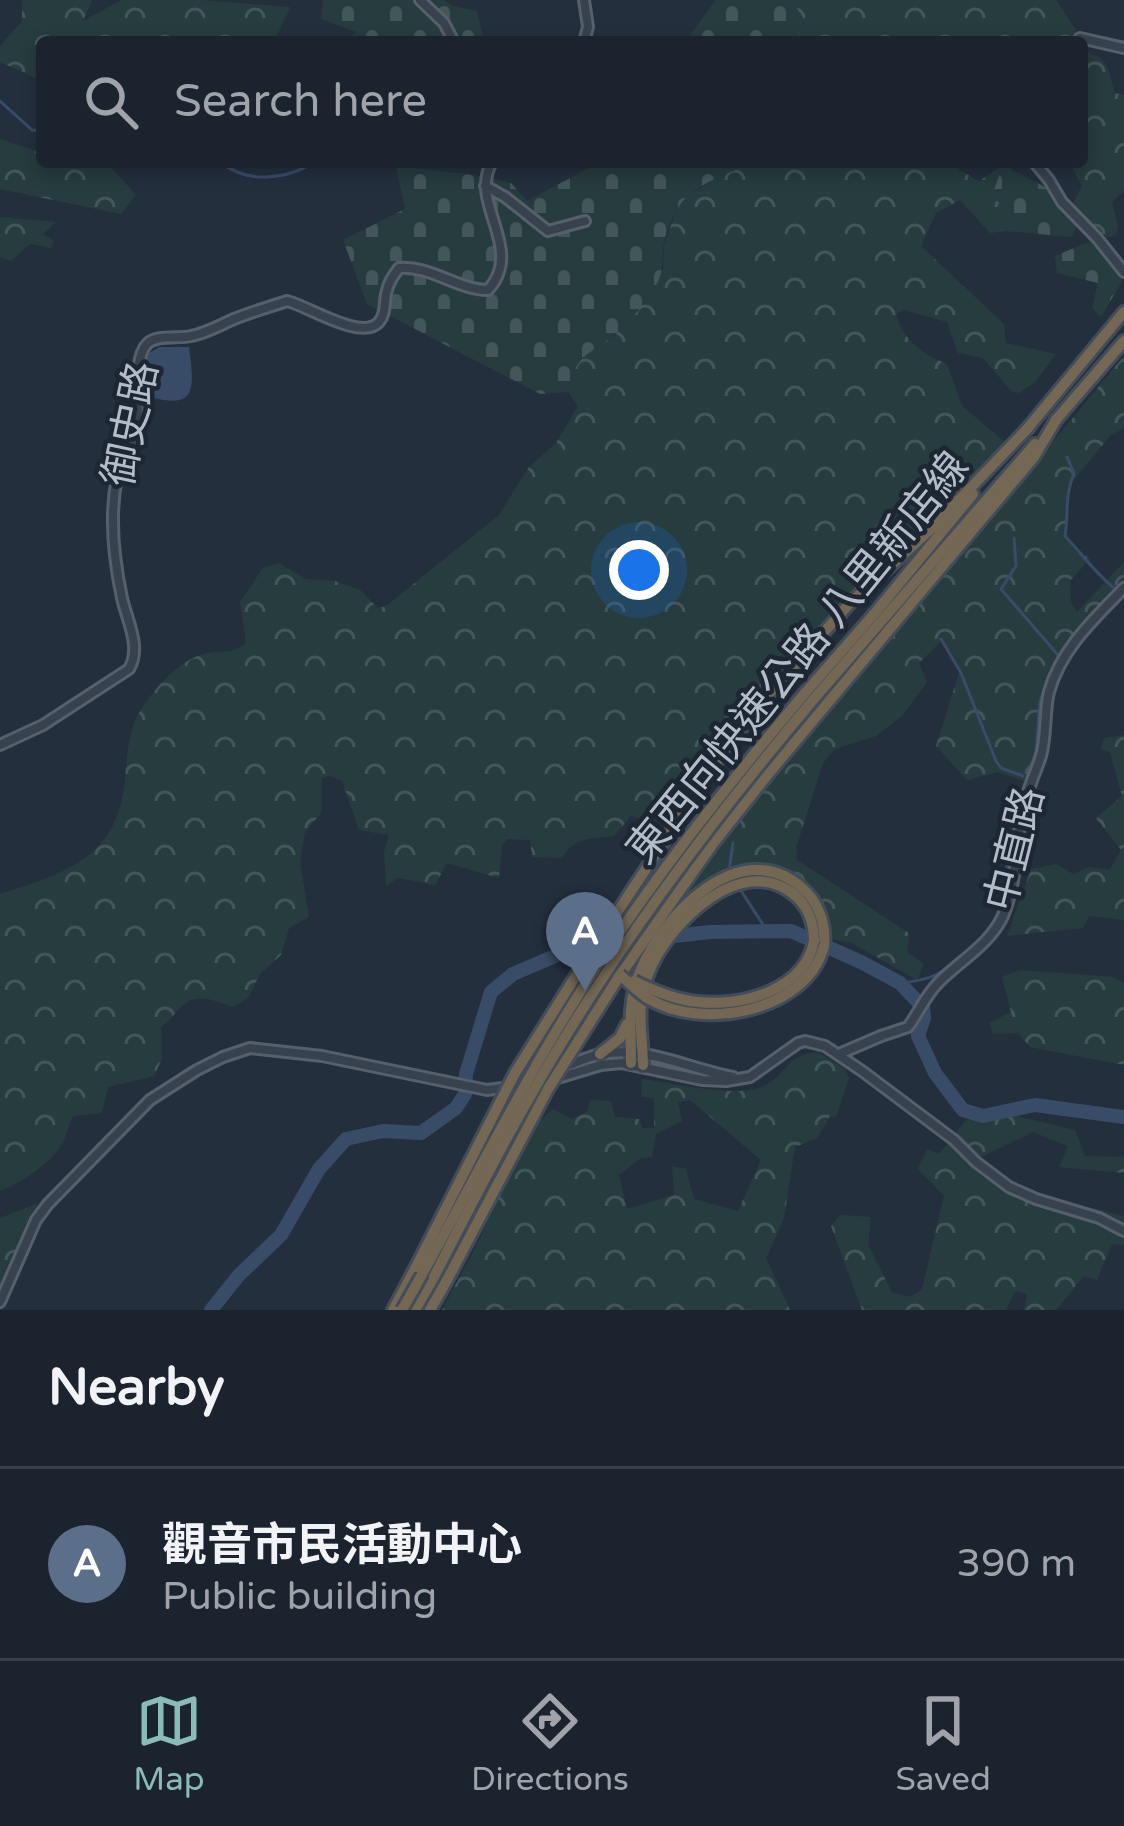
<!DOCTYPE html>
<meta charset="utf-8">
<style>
body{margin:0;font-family:"Varela Round","Noto Sans TC",sans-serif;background:#242b36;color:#f1f3f6}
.you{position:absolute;left:639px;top:570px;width:42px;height:42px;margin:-30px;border:9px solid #fff;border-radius:50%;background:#1a73e8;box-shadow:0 0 0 18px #1a73e833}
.badge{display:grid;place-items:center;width:78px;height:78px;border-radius:50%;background:#8bbbb9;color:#fff;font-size:39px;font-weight:700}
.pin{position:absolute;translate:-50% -99px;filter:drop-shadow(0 3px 6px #0008)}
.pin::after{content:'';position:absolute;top:63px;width:42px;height:36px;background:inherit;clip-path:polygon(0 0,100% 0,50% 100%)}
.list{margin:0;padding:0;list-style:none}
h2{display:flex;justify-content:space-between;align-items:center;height:156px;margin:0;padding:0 48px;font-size:51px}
h2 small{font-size:39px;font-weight:400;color:#a0a4aa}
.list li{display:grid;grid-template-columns:78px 1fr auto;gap:36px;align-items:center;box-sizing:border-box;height:192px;padding:0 48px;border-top:3px solid #39404a}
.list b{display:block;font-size:45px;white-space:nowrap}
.list p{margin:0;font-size:39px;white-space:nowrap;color:#a0a4aa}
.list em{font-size:39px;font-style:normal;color:#a0a4aa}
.icon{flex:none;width:66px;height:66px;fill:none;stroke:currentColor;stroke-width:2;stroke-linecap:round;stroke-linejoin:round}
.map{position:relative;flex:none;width:1124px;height:1310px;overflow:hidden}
.search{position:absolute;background:#1b232e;box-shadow:0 6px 18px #0003;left:36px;right:36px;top:36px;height:132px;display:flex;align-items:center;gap:30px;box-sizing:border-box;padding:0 42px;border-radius:12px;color:#a0a4aa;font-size:45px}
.sheet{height:348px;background:#1b232e}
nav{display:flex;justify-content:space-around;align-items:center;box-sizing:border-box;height:168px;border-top:3px solid #39404a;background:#1b232e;font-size:33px;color:#a0a4aa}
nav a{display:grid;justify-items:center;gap:6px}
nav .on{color:#8bbbb9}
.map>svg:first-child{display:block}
.forest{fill:url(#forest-crowns);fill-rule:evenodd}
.cemetery{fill:url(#cemetery-stones)}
.water{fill:#394c67}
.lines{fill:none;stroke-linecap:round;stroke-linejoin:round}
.stream{stroke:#394c67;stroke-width:3}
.river{stroke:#394c67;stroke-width:14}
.minor-casing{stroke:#565f6c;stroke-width:14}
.highway-casing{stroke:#434c59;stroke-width:16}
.minor{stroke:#38414e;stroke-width:8}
.highway{stroke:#746855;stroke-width:10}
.highway-bridge-casing{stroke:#434c59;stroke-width:16;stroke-linecap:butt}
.highway-bridge{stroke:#746855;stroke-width:10}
.labels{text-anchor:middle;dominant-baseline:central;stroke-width:9;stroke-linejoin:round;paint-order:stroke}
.street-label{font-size:42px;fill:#b4bcc9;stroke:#1d2633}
</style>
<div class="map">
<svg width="1124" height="1310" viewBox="0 0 1124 1310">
<defs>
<pattern id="forest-crowns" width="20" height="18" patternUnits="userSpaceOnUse" patternTransform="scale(3)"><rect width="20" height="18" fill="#263c3f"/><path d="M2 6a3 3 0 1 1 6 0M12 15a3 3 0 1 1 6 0" fill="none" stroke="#435659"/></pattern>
<pattern id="cemetery-stones" width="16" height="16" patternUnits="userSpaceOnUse" patternTransform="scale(3)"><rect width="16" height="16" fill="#263c3f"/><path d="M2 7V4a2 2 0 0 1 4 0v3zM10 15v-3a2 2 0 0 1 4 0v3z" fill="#435659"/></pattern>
</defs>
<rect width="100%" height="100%" fill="#242f3e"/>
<g class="forest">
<path d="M22,0h70l-9,21 39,-21h79l89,7 -16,35h-232v39l-42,-19v-16l22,-25z"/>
<path d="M798,0h258l18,27 6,15h-99l-3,-3 -7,3h-175l7,-20 -7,-16z"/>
<path d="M1082,47l1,4c28,7 24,18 32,42l9,2v96l-12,11 6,24 -2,9 -8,2 -29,-19 -5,-17 8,-15 -13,-24h13z"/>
<path d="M0,139l42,14v9h64l30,33 -15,19 -121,-25z"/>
<path d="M753,162h204l2,8 20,11 24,-16 -11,33 21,11 -6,22 -17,2 -30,-33 -24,13 -15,33 83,78 2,19 50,11 -21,28 -16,11 -8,-2 -28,-33 -25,-5 -11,-31 -43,-12 -8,4c7,27 27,40 51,50l15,42 44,37 -246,252 -82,119 -18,8 -29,-6 -17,20c-22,3 -39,0 -52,22l-30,-1 -2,-17 -23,-1 -5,7 -3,32 -52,-15 -12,22 -37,-7 -12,8 -2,-34 5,-17 -30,-5 -17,-49 -12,-5 -8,2 -1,35 -16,19 -5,30 9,55 -20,11 -8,27 -21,19 -12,24 -15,9c-16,-5 -35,-15 -50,-2 -9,7 -11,15 -22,22l1,32 -8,17 -46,11 -6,26 -29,3c-4,9 -7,20 -11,28 -12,20 -41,39 -62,47v-297c66,-21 118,-36 125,-114 2,-24 3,-51 17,-72 14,-21 37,-47 61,-54 19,-5 26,2 43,-11l-6,-41 23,-34 15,-5 28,16 29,2 25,9 18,18 8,-2 113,-91 30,-48 27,-24 22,-37 -10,-14 6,-24 16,-20 25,-12 48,-67 1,-25 13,-35 11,-13 30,-19z"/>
<path d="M0,217l56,5 -13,12 11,7 -3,7 -21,-4 -19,17 -11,-4z"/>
<path d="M1124,356v72l-14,8 -38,46 -8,48 12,19 14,10 -20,22 1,21 6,10 47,-50v30l-23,21 -38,51 -14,36 -3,43 -16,40 -32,-11 -31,8 -31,-34 24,-76 -19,-29 -22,22 8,19 -24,33 -27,21 -41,13 -12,14 -27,85 1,12 112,73 -2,19 17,12 -7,16 -65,-37 -23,-4c-2,-33 -4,-43 -31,-63 -41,-30 -82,3 -119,25l-5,-3 136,-170 94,-106z"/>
<path d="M1124,735v185l-35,-4 -6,12 -76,8 24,-67 25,-5 17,10 17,-7 20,3 11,-20 -25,-32 26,-22 -12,-44 -9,-2 3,-12z"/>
<path d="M1020,970l94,7 10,6v82l-94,-18 -12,-14 -25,1 -4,-11 22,-11 -9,-35z"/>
<path d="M818,1052l27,17 4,9 -13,39 -6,-1 -13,22 -22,9 -11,71 -18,40 24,52h-348l29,-54 62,-129 20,-18 19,10 15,-7 3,-12 21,1 4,16 24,2 4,9h11v-30l-13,-1 1,-18c30,4 97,20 122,7 24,-12 22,-32 54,-34zM690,1100l71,60 -23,51 -44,-12 -8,-30 -14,-3 2,29 -47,14 -8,-34 22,-17 11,-1 4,-23 26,-13 -4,-19z"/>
<path d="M1019,1108l1,9 55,13 10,26 39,1v16l-65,-6 9,-21 -35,-14 -54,26v16l19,11 126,31v29l-12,-1 -15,36 -13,-4 -28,34h-32l3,-16 -12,-3 -9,19h-144l-31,-84 9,-11 31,2 -3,28 24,47 18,5 12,-8 22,-93 -26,-27 9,-20 12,5 27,-34z"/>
<path d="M36,1204l3,14 -39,77v-77z"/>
</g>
<g class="cemetery">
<path d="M323,0h121l8,6 25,5 7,31h-142l15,-10 -36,-13z"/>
<path d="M716,0h82l-2,6 7,16 -7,20h-111z"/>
<path d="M600,162h153l-3,3c-23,8 -48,17 -66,35 -9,10 -17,28 -20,42 -3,16 1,30 -9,45 -10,16 -28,39 -43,50 -28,21 -35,17 -44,55l-28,2 -173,-90 -24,-64 62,-31 -9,-43 78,9 37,8 16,18z"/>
<path d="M1003,165l42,22 34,36 -8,14 -64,-6 6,-22 -22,-11z"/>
<path d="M1095,239l27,34 -1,10 -20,34 -9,-9 6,-25 -41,-10 -2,-17z"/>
</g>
<path class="water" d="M160,347h29c6,46 7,64 -46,48l-1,-8 5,-33z"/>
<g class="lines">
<g class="stream">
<path d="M1108,39l16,5"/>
<path d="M0,101l32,29 10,1"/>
<path d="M221,162c25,22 66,18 93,0"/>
<path d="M1067,457l7,16c-10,24 -5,39 -9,63 17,18 30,37 49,52"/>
<path d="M1014,538l2,28 -15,23 57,66"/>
<path d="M941,639l20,34 35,88 5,7 22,8"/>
<path d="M1011,825l25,-74 4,-50 9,-23 26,-44 49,-52"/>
<path d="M1008,855l3,-24"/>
<path d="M729,871l4,-28"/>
<path d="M740,889l27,42"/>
<path d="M972,948c28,-29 31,-42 35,-82"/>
<path d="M900,983c31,-3 41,-8 64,-29"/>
</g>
<g class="river">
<path d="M923,1007l1,11 -6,18 17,37 28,37 20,6 52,-11 89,12"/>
<path d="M211,1310l28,-35 42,-40 38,-66 27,-30 37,-8 38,2 35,-25 9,-14 1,-20 25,-82 22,-18 63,-27 134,-15 81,-1 70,31 39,21 17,18"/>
</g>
<g class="minor-casing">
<g id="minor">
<path d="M420,0l24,23 10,19"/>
<path d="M1080,38l44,10"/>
<path d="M584,42l4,-15 -4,-27"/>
<path d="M1034,162l15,18 13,22 35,36 27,34"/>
<path d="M485,186l20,11 43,34 37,-10"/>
<path d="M0,745l43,-20 86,-56c13,-22 -2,-48 -7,-71 -8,-38 -13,-82 -5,-120 4,-19 18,-32 20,-52 3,-20 -5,-66 10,-82 9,-10 32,-5 44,-8 16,-3 29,-11 43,-17 17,-7 35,-12 53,-18 19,4 75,41 92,21 7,-8 5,-18 7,-28 2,-11 7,-18 13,-26 31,-3 59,22 89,22 38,-42 -20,-86 4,-128"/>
<path d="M839,1054l42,-18 27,-9c11,-15 17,-31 31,-45 21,-21 51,-38 64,-66 13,-30 13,-67 18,-99 4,-22 13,-40 20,-61 6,-21 3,-44 8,-64 12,-43 45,-73 75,-104"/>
<path d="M540,1078c20,-8 40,-20 62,-24 45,-8 88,15 131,23"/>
<path d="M0,1302l36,-82 12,-16 102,-104 47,-30 26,-13 27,-9 72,8 165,34 54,-7 60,-18 20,-2 81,17 24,1 24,-4 48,-34 7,-2 20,5 37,25 92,69 22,22 33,25 27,12 63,19 25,13"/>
</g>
</g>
<g class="highway-casing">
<g id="highway">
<path d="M1055,421l69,-80"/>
<path d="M1027,429l97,-117"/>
<path d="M805,693l70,-80 98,-119"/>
<path d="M813,700l222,-256"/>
<path d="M596,959l-7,-4 127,-192 42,-57 93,-104 82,-75 96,-100"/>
<path d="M616,972l4,3 92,-130 57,-72 265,-316 22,-37"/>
<path d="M600,1054l20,-16 7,-14"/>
<path d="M631,1063c0,-32 -4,-60 9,-91 22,-56 100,-139 162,-84 17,14 24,37 22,58"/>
<path d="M643,1065c-1,-40 -9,-60 9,-100 21,-44 88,-111 140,-72 15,11 22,29 22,48"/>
<path d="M393,1310l23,-43"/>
<path d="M415,1310l19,-33"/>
<path d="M430,1310l16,-28"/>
</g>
</g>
<use href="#minor" class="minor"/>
<use href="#highway" class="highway"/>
<g class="highway-bridge-casing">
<g id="highway-bridge">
<path d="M620,975c9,7 18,18 29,24 54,32 158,13 175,-53"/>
<path d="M634,981c20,10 41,19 64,21 44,5 107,-12 116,-61"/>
<path d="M416,1267l99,-194 74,-118"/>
<path d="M434,1277c45,-88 90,-175 143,-259 70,-112 151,-217 236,-318"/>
<path d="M446,1282l102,-193 72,-114"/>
<path d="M402,1310c56,-97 105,-199 164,-295 69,-114 153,-220 239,-322"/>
</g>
</g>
<use href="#highway-bridge" class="highway-bridge"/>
</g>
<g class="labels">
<g class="street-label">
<text transform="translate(131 424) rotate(-78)">御史路</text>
<text transform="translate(798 658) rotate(-51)">東西向快速公路 八里新店線</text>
<text transform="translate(1015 849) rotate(-76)">中直路</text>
</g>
</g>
</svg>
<div class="you"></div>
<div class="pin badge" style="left:585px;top:991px;background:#5c6f8a">A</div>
<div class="search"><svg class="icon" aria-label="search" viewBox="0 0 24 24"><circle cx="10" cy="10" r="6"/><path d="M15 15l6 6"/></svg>Search here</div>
</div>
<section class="sheet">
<h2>Nearby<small></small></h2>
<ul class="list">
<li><span class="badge" style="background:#5c6f8a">A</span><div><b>觀音市民活動中心</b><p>Public building</p></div><em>390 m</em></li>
</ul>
</section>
<nav>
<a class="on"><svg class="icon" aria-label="map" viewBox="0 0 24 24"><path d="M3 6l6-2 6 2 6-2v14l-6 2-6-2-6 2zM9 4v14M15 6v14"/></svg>Map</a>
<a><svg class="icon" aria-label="directions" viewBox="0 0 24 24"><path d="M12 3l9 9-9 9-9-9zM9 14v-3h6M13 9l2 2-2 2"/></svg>Directions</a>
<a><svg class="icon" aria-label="saved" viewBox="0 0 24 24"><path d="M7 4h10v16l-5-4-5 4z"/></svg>Saved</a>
</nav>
